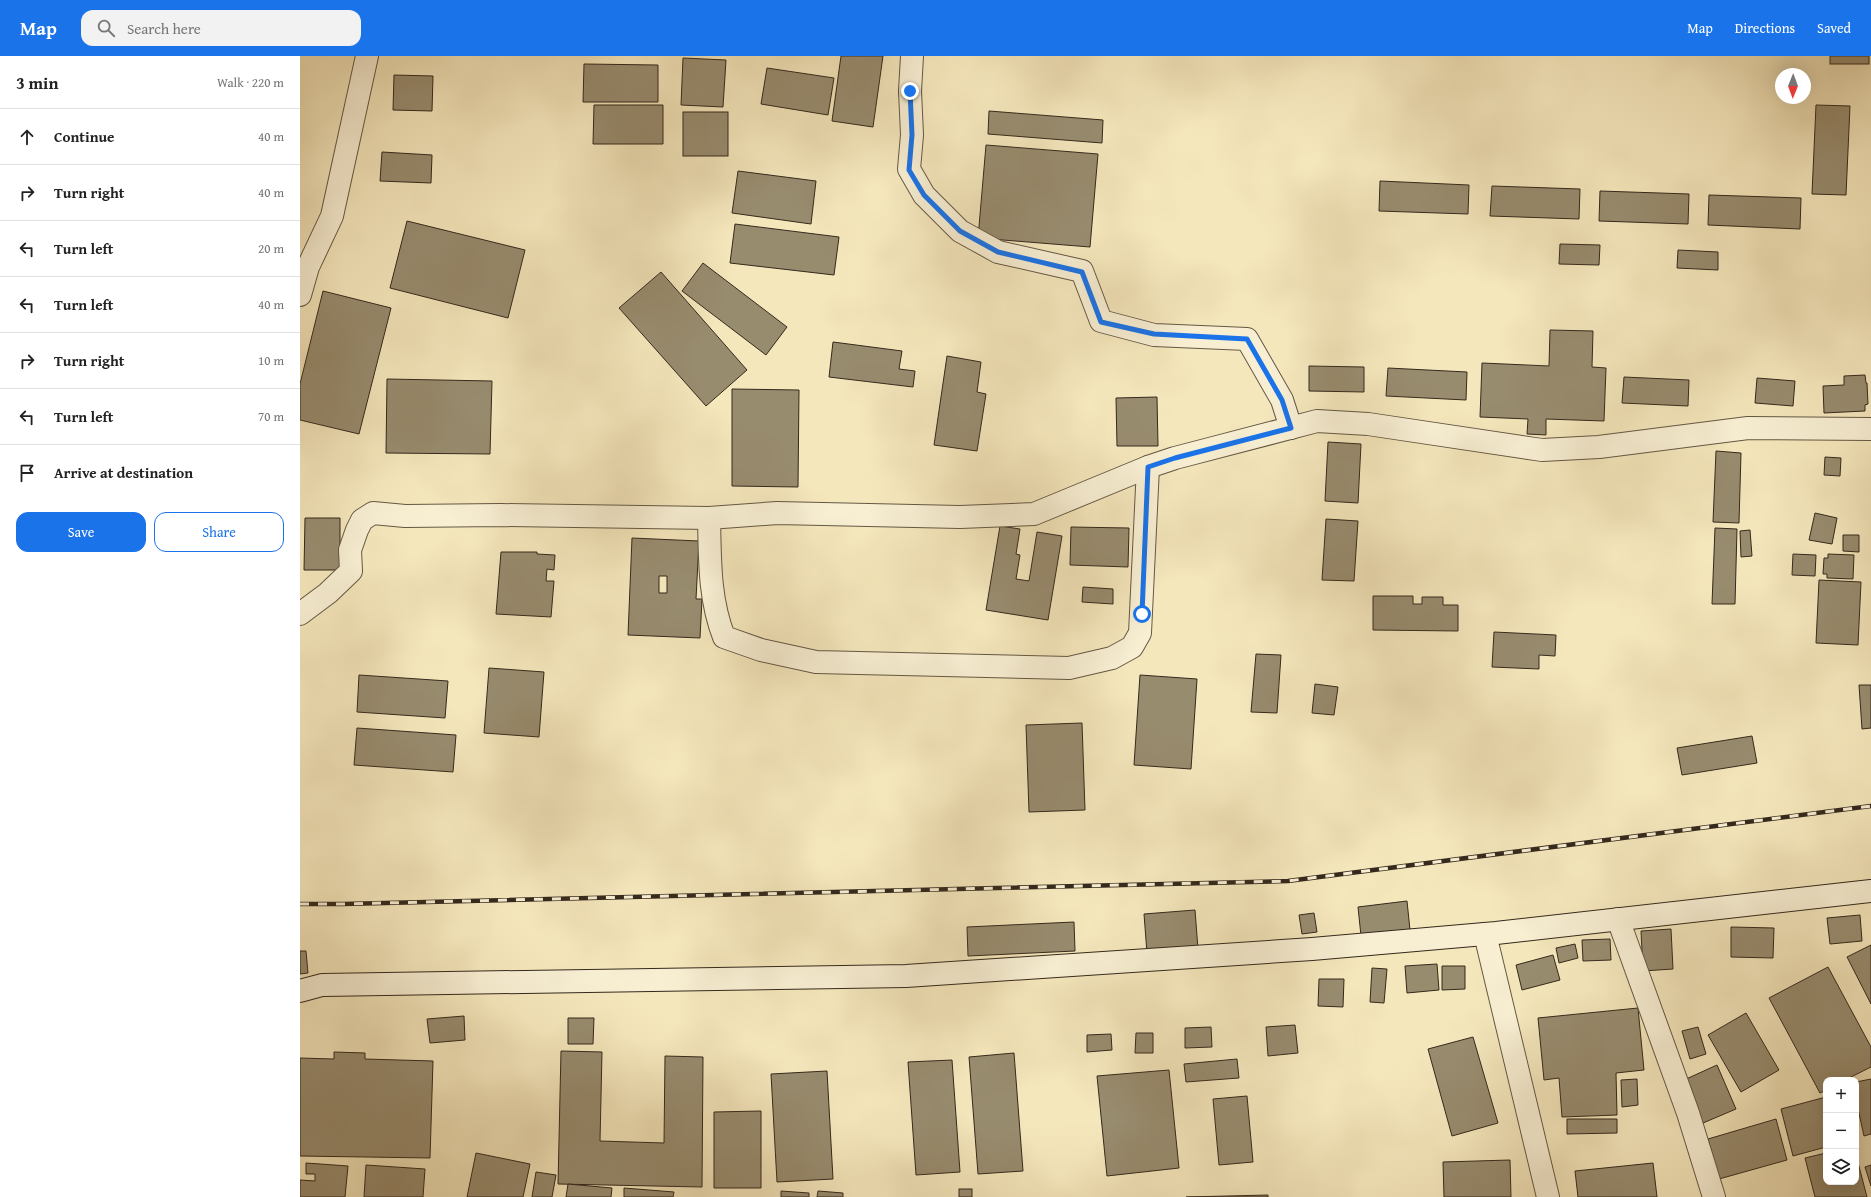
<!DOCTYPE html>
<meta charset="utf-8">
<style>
body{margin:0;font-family:"Gentium Book Plus",serif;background:#f2f2f2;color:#222}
.controls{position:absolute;right:12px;bottom:12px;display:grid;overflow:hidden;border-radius:8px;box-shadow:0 4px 16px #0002}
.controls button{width:36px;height:36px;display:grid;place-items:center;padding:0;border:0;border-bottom:1px solid #e0e0e0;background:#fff;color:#222;font:20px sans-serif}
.compass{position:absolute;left:1475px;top:12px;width:36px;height:36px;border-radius:50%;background:#fff;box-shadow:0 4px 16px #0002;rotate:181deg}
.stop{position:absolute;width:12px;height:12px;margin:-9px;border:3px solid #1a73e8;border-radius:50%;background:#fff}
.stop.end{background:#1a73e8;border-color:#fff;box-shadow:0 1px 4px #0008}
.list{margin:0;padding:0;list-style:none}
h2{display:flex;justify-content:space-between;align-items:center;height:52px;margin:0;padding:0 16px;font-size:17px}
h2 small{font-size:13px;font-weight:400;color:#767676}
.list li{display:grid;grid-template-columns:26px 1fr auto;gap:12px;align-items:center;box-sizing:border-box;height:56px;padding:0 16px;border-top:1px solid #e0e0e0}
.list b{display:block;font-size:15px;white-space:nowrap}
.list em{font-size:13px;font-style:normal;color:#767676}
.actions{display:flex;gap:8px;padding:12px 16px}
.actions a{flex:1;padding:9px 0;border:1px solid #1a73e8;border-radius:12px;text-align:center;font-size:14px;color:#1a73e8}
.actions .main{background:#1a73e8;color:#fff}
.icon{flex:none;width:22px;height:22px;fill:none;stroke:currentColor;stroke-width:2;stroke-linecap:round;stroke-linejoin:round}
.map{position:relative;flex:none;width:1571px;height:1141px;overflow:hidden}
header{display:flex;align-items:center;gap:24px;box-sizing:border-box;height:56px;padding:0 20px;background:#1a73e8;color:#fff}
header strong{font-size:19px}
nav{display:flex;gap:22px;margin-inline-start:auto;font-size:14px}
.search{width:280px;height:36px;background:#f2f2f2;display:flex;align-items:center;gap:10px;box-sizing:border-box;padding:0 14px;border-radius:12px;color:#767676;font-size:15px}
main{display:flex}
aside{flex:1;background:#fff}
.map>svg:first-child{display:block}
.building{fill:#988c6f;stroke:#34291c;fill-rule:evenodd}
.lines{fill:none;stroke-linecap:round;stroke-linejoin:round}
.street-casing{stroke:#645844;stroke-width:24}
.secondary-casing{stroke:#34291c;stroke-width:24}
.street{stroke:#f8efd3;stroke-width:22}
.secondary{stroke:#f8efd3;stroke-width:22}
.rail-casing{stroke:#34291c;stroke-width:4.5}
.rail{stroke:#f8efd3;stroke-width:3;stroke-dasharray:9;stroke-linecap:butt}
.route{stroke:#1a73e8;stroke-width:5}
</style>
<header>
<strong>Map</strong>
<div class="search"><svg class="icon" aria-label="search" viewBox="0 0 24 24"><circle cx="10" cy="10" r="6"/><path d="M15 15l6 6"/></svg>Search here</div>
<nav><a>Map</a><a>Directions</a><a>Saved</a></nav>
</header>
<main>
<aside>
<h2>3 min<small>Walk · 220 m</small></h2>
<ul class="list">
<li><svg class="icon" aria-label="ahead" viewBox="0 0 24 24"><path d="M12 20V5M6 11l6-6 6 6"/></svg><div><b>Continue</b></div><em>40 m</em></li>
<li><svg class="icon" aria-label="right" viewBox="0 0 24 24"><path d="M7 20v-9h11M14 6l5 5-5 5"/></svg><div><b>Turn right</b></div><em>40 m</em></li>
<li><svg class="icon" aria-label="left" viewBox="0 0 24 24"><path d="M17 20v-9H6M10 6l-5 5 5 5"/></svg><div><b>Turn left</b></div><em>20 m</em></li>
<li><svg class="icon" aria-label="left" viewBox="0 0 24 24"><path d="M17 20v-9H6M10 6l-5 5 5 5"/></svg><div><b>Turn left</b></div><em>40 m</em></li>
<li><svg class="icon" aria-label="right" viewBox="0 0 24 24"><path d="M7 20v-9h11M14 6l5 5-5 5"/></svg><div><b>Turn right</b></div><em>10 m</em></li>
<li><svg class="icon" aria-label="left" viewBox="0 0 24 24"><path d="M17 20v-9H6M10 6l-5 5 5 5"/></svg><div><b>Turn left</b></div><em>70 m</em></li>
<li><svg class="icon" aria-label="arrive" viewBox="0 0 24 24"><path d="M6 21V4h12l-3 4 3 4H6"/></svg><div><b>Arrive at destination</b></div></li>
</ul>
<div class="actions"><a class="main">Save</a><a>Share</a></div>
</aside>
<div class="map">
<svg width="1571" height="1141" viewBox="0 0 1571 1141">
<rect width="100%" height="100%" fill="#f5e7bc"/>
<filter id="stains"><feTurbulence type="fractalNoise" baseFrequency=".005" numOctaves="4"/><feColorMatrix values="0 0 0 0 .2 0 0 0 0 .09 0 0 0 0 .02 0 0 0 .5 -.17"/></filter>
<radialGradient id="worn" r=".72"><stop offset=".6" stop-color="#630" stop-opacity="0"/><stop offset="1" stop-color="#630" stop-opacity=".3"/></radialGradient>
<g class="building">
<path d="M541,0h42l-10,71 -41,-6z"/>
<rect x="1530" y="0" width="39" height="8"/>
<path d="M383,2l43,2 -3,47 -42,-2z"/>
<path d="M284,8l74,1v37h-75z"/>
<path d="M467,12l67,10 -6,37 -67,-11z"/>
<path d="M94,19l39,1 -1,35 -39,-1z"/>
<path d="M294,49h69v39h-70z"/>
<path d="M1516,49l34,1 -4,89 -34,-1z"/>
<path d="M689,55l114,9 -1,23 -114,-9z"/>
<rect x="383" y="56" width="45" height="44"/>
<path d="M686,89l112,9 -8,93 -112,-9z"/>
<path d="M82,96l50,3 -1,28 -51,-2z"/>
<path d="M438,115l78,10 -5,43 -79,-11z"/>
<path d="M1080,125l89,4 -1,29 -89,-3z"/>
<path d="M1192,130l88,3 -1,30 -89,-3z"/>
<path d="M1300,135l89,3 -1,30 -89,-3z"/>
<path d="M1409,139l92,3 -1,31 -92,-4z"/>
<path d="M107,165l118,29 -17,68 -118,-30z"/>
<path d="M435,168l104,13 -5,38 -104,-12z"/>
<path d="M1260,188l40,1 -1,20 -40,-1z"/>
<path d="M1378,194l40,2v18l-41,-2z"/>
<path d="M403,207l84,64 -21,28 -84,-64z"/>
<path d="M361,216l86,98 -41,36 -87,-98z"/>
<path d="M23,235l68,17 -32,126 -59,-14v-36z"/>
<path d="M1250,274l43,1 -1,36 14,1 -2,53 -58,-2v16l-19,-1 1,-15 -48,-2 2,-54 67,3z"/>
<path d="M533,286l69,9 -3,18 16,2 -2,16 -84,-10z"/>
<path d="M647,300l34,6 -4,30 9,2 -9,57 -43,-6z"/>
<path d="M1009,310l55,1v25l-55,-1z"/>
<path d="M1088,312l79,4 -1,28 -80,-4z"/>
<path d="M1565,319l1,8h1l1,21 -3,1v6l-41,2 -1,-27 21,-1v-9z"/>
<path d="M1324,321l65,3 -1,26 -66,-3z"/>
<path d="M1457,322l38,3 -2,25 -38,-3z"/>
<path d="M87,323l105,2 -2,73 -104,-1z"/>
<path d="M432,333l67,1 -1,97 -66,-1z"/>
<path d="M857,341l1,49h-41l-1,-48z"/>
<path d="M1028,386l33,2 -3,59 -33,-2z"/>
<path d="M1416,395l25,2 -2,70 -26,-1z"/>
<path d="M1525,401l16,1 -1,18 -16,-1z"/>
<path d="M1515,457l22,5 -5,26 -23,-4z"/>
<path d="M5,462h35v52h-36z"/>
<path d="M1026,463l32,2 -4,60 -32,-1z"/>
<path d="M700,470l20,3 -4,25 4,1 -4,24 13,2 8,-49 25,4 -14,84 -62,-10z"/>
<path d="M771,471l58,1 -1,39 -58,-2z"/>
<path d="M1415,472l22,1 -2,75h-23z"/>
<path d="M1450,474l2,26 -11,1 -1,-26z"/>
<path d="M1543,479h16v17l-16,-1z"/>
<path d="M332,482l67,3 -3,58h6l-2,39 -72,-3zM359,520h8v17h-8z"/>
<path d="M201,496h36v2l18,1 -1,15 -7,-1 -1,12h8l-3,36 -55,-3z"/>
<path d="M1493,498l23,1 -1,21 -23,-1z"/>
<path d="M1528,498l26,1 -1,24 -26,-1v-4h-4l1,-16h4z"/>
<path d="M1519,524l42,2 -3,63 -42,-2z"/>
<path d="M783,531l30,2v15l-31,-2z"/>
<path d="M1073,540h40v8h9v-7h21v8h15v26l-85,-1z"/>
<path d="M1194,576l62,3 -1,21 -16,-1v14l-47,-2z"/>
<path d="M956,598l25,1 -4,58 -26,-1z"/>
<path d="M189,612l55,4 -5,65 -55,-4z"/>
<path d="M59,619l89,6 -3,37 -88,-6z"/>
<path d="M840,619l57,4 -6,90 -57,-4z"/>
<path d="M1015,628l23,3 -4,28 -22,-2z"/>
<path d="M1559,629h12v43l-9,1z"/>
<path d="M782,667l3,87 -56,2 -3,-87z"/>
<path d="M57,672l99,7 -3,37 -99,-7z"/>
<path d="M1452,680l5,27 -75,12 -5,-27z"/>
<path d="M1107,845l3,29 -49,6 -3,-29z"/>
<path d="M895,854l3,39 -51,4 -3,-39z"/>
<path d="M1014,857l3,19 -15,2 -3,-19z"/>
<path d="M1560,859l2,26 -32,3 -3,-26z"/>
<path d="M774,866l1,29 -107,5 -1,-29z"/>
<path d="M1431,871l43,1 -1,30 -42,-1z"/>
<path d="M1371,873l2,40 -30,2 -2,-40z"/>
<path d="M1310,883l1,21 -28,1 -1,-21z"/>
<path d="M1275,888l3,14 -19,5 -3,-15z"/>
<path d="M1571,889v59l-24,-47z"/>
<path d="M0,895h6l2,22 -8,1z"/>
<path d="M1253,899l7,25 -38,10 -6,-25z"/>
<path d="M1137,908l2,26 -32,3 -2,-27z"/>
<path d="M1142,910h23v23l-23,1z"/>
<path d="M1528,911l43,80v20l-26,13h-19v10l-6,3 -51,-95z"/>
<path d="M1072,912l15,1 -3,34 -14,-1z"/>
<path d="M1019,923h25l-1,28 -25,-1z"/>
<path d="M1338,952l6,62 -28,3 1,42 -55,2 -3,-39 -15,2 -6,-62z"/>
<path d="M1446,957l33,57 -38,22 -33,-57z"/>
<path d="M164,960l1,24 -35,3 -3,-24z"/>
<path d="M268,962h26l-1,26h-25z"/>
<path d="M995,969l3,28 -30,3 -2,-29z"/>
<path d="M911,971l1,20 -27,1v-20z"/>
<path d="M1398,971l8,27 -16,5 -8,-28z"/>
<path d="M836,977h17v20h-18z"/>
<path d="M811,978l1,16 -25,2v-17z"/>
<path d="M1173,981l25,86 -46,13 -24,-87z"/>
<path d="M261,995l41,1 -2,89 64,2 1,-87 38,1 -1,130 -144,-3z"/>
<path d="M34,996l31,1v6l68,2 -3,97 -130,-2v-98l34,1z"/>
<path d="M714,997l9,118 -45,3 -9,-117z"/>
<path d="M937,1003l2,19 -53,4 -2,-18z"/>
<path d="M652,1004l8,112 -44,3 -8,-113z"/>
<path d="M1417,1009l19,44 -33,14 -19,-43z"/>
<path d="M869,1014l10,98 -72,8 -10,-100z"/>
<path d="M527,1015l6,108 -56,3 -6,-108z"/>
<path d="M1337,1023l1,26 -16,2 -1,-27z"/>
<path d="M1571,1023v55l-7,2 -8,-36v-18z"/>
<path d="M947,1040l6,66 -34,3 -6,-66z"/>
<path d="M1526,1041v50l-33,9 -12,-47z"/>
<path d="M461,1055v77h-47v-76z"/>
<path d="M1267,1063h50v14l-50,1z"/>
<path d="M1476,1063l11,41 -68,19 -11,-40z"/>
<path d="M176,1097l54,11 -7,33h-56z"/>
<path d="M1526,1097v29h30v-27l11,42h-52l-10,-39z"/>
<path d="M1210,1104l1,37h-67l-1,-35z"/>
<path d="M6,1107l42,3 -3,31h-45v-17l15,1v-7h-9z"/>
<path d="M1353,1107l4,34h-79l-3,-26z"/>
<path d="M66,1109l59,4 -2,28h-59z"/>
<path d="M1571,1109v21l-6,-19z"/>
<path d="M236,1116l20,3 -4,22h-20z"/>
<path d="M268,1128l44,4 -1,9h-45z"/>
<path d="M324,1132l50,4 -1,5h-49z"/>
<rect x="659" y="1133" width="13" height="8"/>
<path d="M481,1135l28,2v4h-28z"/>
<path d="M518,1135l25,2v4h-26z"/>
<path d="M968,1139v2h-82z"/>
</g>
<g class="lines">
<g class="street-casing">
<g id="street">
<path d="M612,0l-2,35 2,44 -3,34 15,26 36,36 38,21 84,19 19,50 53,14 93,4 35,61 9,28"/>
<path d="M0,239l8,-28 24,-51 35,-160"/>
<path d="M409,462c1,41 0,81 15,119l37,13 55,12 253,6 43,-10 20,-11 8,-14 8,-166"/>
<path d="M0,558l28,-21 23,-22 -1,-21 7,-20 5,-10 11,-7 32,3 96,-1 208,3 68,-5 183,4 74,-3 114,-47 27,-9 142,-37 51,3 174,26 57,-3 149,-19 123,1"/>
<path d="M1318,863l70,194 26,84"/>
<path d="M1185,878l63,263"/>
</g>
</g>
<g class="secondary-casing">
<path id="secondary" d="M0,935l22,-6 584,-9 406,-27 184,-16 375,-42"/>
</g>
<use href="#street" class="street"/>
<use href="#secondary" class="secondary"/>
<g class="rail-casing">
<path id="rail" d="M0,848h43l945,-23 583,-75"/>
</g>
<use href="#rail" class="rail"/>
</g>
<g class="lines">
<path class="route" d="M610,35l2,44 -3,35 15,25 36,36 38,21 84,20 19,50 53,12 93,5 35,61 9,28 -116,30 -27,9 -6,147"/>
</g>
<rect width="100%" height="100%" filter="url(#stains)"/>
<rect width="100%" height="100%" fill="url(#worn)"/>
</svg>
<div class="controls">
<button>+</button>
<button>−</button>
<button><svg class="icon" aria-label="layers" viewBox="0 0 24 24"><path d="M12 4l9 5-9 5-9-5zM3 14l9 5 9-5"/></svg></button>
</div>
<svg class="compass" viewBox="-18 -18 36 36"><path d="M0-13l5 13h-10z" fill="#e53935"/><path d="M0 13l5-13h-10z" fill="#767676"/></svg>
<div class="stop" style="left:842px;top:558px"></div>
<div class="stop end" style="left:610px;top:35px"></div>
</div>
</main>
